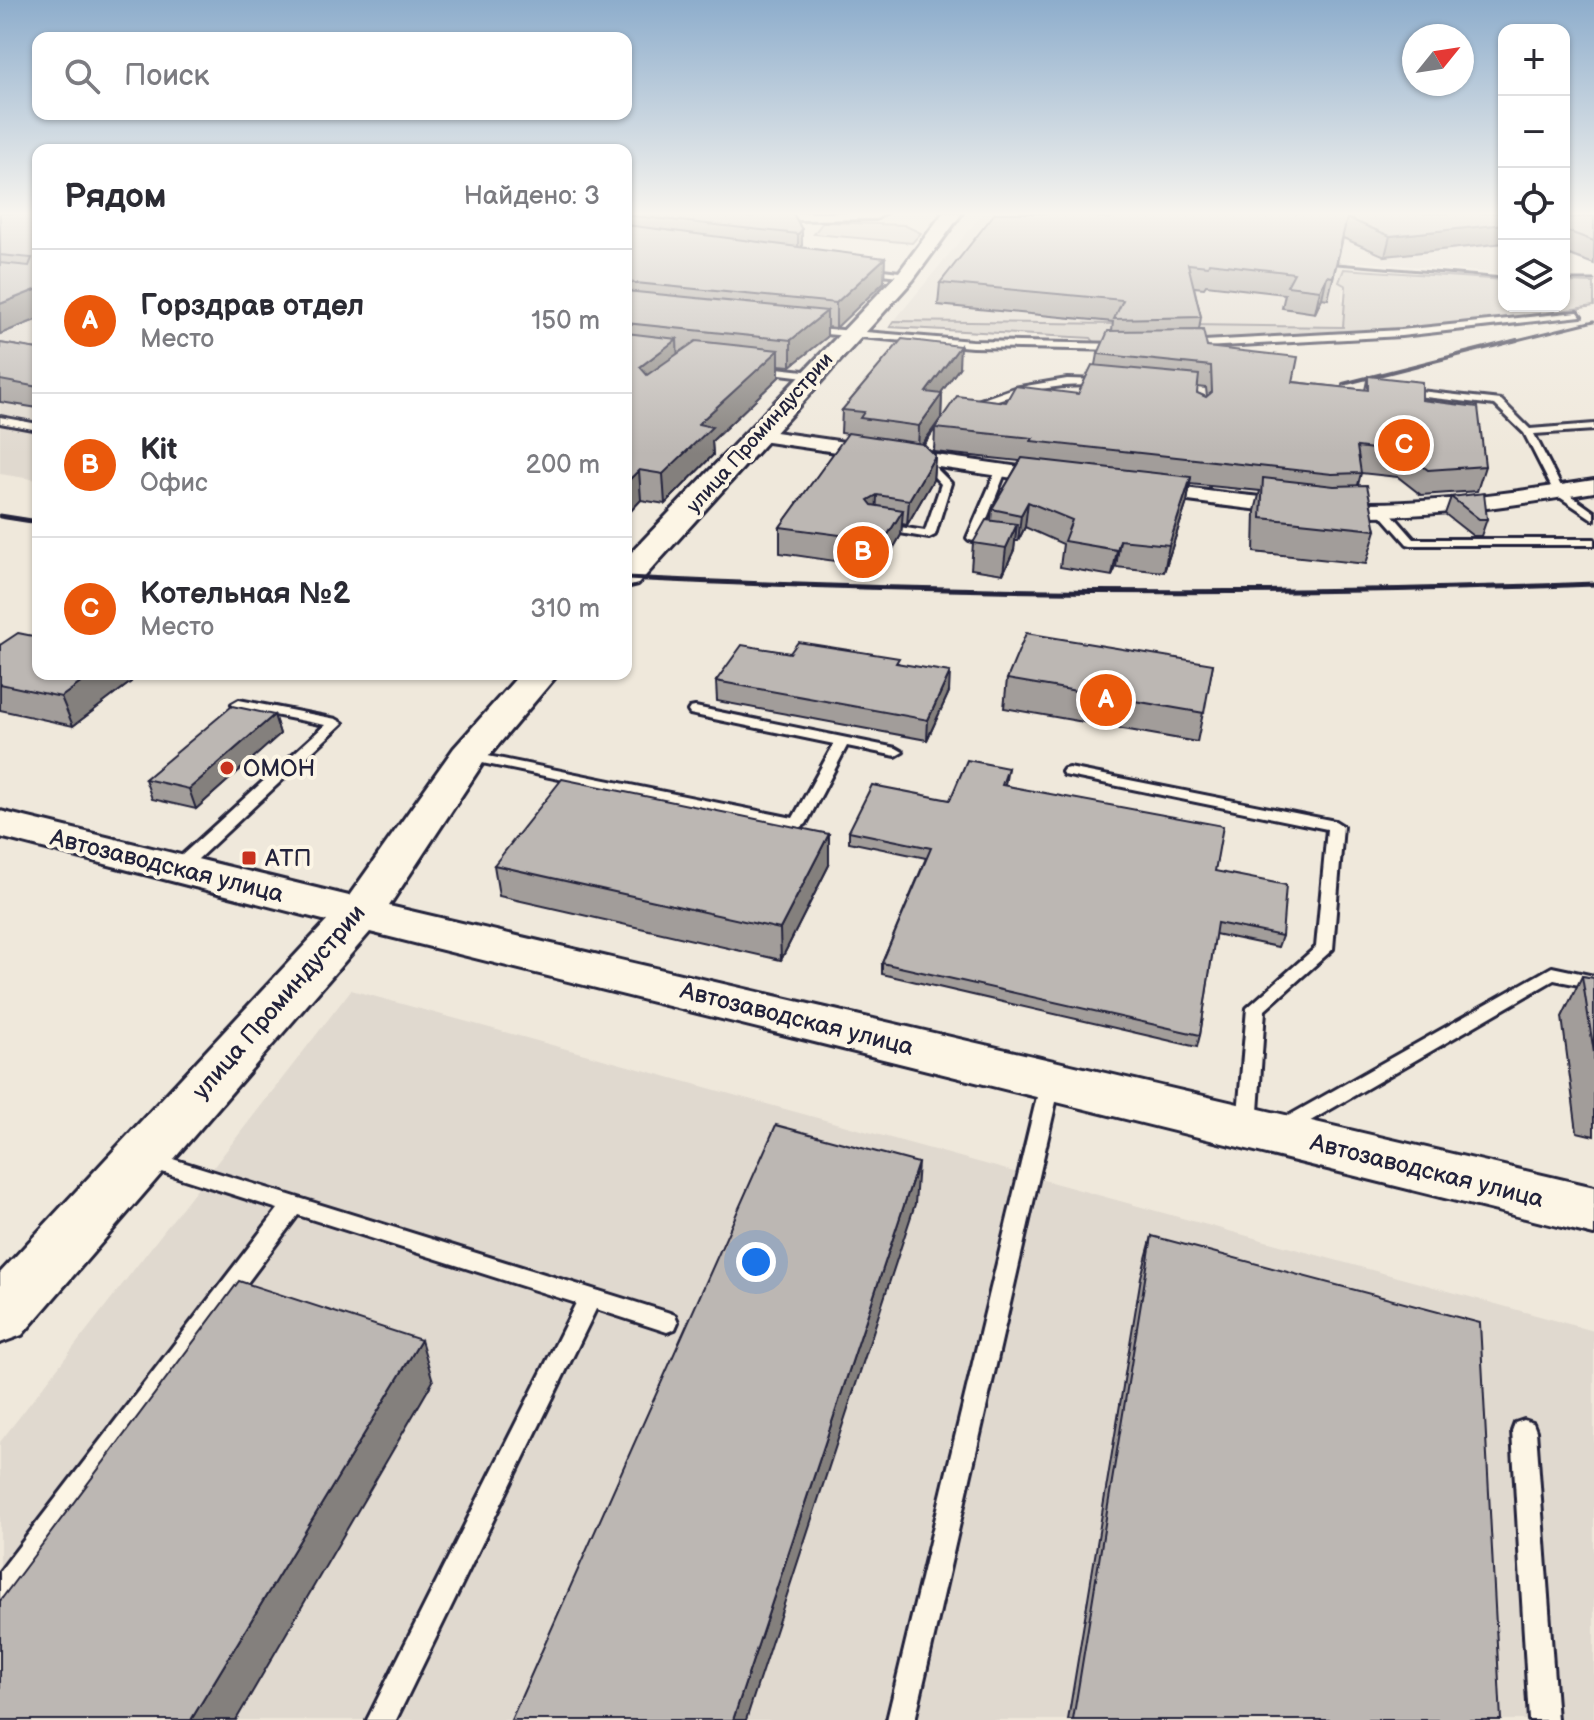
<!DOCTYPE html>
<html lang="ru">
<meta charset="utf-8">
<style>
body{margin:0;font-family:"Balsamiq Sans",sans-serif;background:#f2f2f3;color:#2b2b33}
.controls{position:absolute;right:24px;top:24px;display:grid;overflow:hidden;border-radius:16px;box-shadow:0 2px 6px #0004}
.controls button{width:72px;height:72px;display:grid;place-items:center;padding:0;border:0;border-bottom:2px solid #e1e1e2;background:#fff;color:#2b2b33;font:40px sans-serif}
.compass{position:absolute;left:1402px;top:24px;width:72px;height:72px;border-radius:50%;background:#fff;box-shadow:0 2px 6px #0004;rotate:60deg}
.you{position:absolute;left:756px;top:1262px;width:28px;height:28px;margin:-20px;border:6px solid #fff;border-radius:50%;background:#1a73e8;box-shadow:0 0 0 12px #1a73e833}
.badge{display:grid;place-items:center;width:52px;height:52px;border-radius:50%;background:#ea580c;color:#fff;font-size:26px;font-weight:700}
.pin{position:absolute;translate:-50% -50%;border:4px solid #fff;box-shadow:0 2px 8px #0006}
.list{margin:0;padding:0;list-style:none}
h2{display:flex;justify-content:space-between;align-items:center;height:104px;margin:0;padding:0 32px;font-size:34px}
h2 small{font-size:26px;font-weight:400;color:#7c7c81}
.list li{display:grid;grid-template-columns:52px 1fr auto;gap:24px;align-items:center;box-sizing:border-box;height:144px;padding:0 32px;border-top:2px solid #e1e1e2}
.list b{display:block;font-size:30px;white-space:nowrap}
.list p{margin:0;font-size:26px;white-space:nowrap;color:#7c7c81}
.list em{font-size:26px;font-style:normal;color:#7c7c81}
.icon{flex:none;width:44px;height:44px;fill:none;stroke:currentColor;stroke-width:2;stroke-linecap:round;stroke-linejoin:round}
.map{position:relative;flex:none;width:1594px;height:1720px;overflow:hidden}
.search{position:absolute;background:#fff;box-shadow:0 2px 6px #0004;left:32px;top:32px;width:600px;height:88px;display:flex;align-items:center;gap:20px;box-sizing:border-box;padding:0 28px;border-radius:16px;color:#7c7c81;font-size:30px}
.panel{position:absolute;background:#fff;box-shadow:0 2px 6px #0004;left:32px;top:144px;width:600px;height:536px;border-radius:16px}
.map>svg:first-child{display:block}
.built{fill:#e0d9cf}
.green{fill:#d1cbc3;stroke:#7a767f;stroke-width:2}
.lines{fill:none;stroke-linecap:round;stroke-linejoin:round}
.lane-casing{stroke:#22223b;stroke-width:6}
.street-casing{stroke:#22223b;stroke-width:6}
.secondary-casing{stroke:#22223b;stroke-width:6}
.lane{fill:#fcf5e5;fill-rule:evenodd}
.street{fill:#fcf5e5;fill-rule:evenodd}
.secondary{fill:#fcf5e5;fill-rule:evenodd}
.rail-far2{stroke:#22223b;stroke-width:3}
.rail-far1{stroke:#22223b;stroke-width:4}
.rail{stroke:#22223b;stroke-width:5}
.wall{fill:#a29d9a;stroke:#22223b;stroke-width:2;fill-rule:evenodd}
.shaded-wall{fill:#84807d;stroke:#22223b;stroke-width:2}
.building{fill:#bcb7b3;stroke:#22223b;stroke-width:2}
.poi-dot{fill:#c8321e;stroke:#fcf5e5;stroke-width:3}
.labels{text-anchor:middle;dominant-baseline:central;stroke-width:8;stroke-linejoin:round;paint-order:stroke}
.far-street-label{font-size:20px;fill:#22223b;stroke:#fcf5e5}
.poi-label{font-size:24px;fill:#22223b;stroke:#fcf5e5;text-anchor:start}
.street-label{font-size:24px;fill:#22223b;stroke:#fcf5e5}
</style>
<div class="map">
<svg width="1594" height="1720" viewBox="0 0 1594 1720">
<rect width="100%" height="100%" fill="#efe8db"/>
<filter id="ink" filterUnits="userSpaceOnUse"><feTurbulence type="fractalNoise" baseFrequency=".0125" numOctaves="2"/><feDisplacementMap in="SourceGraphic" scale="16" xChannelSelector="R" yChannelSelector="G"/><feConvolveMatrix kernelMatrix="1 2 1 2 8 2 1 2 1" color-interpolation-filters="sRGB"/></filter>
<g filter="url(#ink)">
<g class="built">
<path d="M983,213h521v61l-155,-13 -5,8 -2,31 5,4 -3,23 -450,-6z"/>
<path d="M0,270l38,3v207l-38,-6z"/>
<path d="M351,990l1243,341v389h-1594v-278z"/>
</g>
<g class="green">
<path d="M823,222l81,3 17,8 -9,10 -98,-9z"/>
<path d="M1344,269l160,11v26h60v-24l30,1v23c-164,26 -333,34 -499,37l-4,-5 -201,-11 4,-6 449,6 3,-41 -7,-4z"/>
</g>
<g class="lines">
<g class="lane-casing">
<g id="lane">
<path d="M866,268l42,5 4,2 -4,2 -45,-5z"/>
<path d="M1578,312l3,4 -180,20 -215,12 -4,-3 4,-3 215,-12z"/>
<path d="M806,327l166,14 151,3 4,3 -4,3 -151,-3 -169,-15v-4z"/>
<path d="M759,366l54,6 5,3 -5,3 -57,-7 -2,-2z"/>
<path d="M1067,379l38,1 5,3 -5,3c-56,-4 -88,8 -140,24l-5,-3 54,-19z"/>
<path d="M1402,389l99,11 29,29 64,-5v6l-60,4 29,56 31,22v8l-39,-26 -31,-61 -29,-28 -96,-11v-4z"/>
<path d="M0,417l38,7v6l-38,-7z"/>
<path d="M944,418l8,2 -26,38 25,25 -16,52 -6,3 -52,-9 -2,-2 6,-3 44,7 16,-47 -25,-26z"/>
<path d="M1001,468l5,3 -26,65 20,6 -6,3 -25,-5 -2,-2 29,-67z"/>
<path d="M1377,506h8l29,33h180v6h-183l-4,-1 -30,-34z"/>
<path d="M239,700l97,19 7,4 -161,151h-12l-2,-4 2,-4 155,-141 -91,-18 -2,-3z"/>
<path d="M695,707l201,41 7,4 -7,4 -49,-10 -41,78 -8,5 -330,-69 -7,-4 7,-4 325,66 41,-74 -144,-30 -2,-3 2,-3z"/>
<path d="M1069,768l266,53 8,5 -10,123 -68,61 -8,116 -3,5 -7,3 -7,-3 -3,-5 10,-118 69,-61 11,-118 -263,-54 -2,-3 2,-3z"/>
<path d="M1552,967l42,9v12l-40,-8 -266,154 -7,3 -7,-3 -3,-5 3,-5z"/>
<path d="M1051,1073l7,2 3,5 -146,640h-28l154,-640 3,-5z"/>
<path d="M147,1151l520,161 8,3 3,7 -3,7 -8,3 -71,-23 -200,411h-29l209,-417 -278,-88 -289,386 -9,4v-34l278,-362 -138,-44 -3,-6 3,-6z"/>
<path d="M1524,1420l9,3 3,8 21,289h-28l-17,-289 3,-8z"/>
</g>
</g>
<g class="street-casing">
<g id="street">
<path d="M761,430l294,42 11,6 -11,6 -301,-44 -3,-4z"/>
<path d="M1594,480v12c-78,13 -157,25 -237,24 -71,-1 -141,-11 -212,-21l-11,-6 11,-6c71,9 141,19 212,20 80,1 159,-11 237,-23z"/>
</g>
</g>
<g class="secondary-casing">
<g id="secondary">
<path d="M626,213h259l-9,6 -250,3z"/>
<path d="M943,213h19l-49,67 -275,304 -12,3v-29l273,-286z"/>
<path d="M520,674h38l-75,89 -94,143 1205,281v48l-1224,-303 -348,403 -22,8v-70l327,-352 -327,-84v-26l349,85 105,-148z"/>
</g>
</g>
<use href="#lane" class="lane"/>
<use href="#street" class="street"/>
<use href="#secondary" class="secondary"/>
<g class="rail-far2">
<path d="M1313,262l191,16"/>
<path d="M1564,280h30"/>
<path d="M1509,342l85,-21"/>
</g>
<path class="rail-far1" d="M1343,384l174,-44"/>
<g class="rail">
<path d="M0,516l38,6"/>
<path d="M626,578c323,16 645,18 968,6"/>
</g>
</g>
<g class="wall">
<path d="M0,213h38v106l-38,15z"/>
<path d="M626,213l119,3v-3h48l9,17v17l82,35 -48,46 -9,-1v10l-36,29 -12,-1v12l-67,64 1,14 -48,49 -24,-4 -15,16z"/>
<path d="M1504,213l-119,43 -42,-18 -15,61 -6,-1 -7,15 -33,-5 3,-14 -79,-9 -2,3 -10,-1 7,30 -2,13 8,17 86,35 72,8 3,-14 54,24 63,66 -8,25 -56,4 -23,-18 -37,-4 -3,12 18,45 -10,34 -112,-12 1,-41 5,-20 -70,-7 -3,18 -23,70 -48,-5 -4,9 -52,-9 3,-23 -38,-17 -7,14h-3l-1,9 -11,24 -32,-5 2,-26 18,-22 1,-12 28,-48 -86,-9 1,-24 71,-26 72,-8 18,-29 2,-11 14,-23 1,-9 -175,-17 2,-22 171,-65zM1197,387l9,1 1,9h-1l-9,-4z"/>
<path d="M1564,213h30v51l-30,-11z"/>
<path d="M0,343l38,6v59l-38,-6z"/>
<path d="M959,368l-19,26h2l-1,24 -19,26 13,12 -2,24 -26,45 -5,-1 -1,11 -19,33 -102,-15v-26l68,-93 -7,-1 1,-23z"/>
<path d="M1451,497l36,22 -6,17h-8l-28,-22z"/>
<path d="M0,645l38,29h90l3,8 -58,44 -73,-16z"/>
<path d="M790,653l108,10 51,29 -22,48 -210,-39 -1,-20z"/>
<path d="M1213,664l-16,78 -193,-34 3,-29z"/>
<path d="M274,715l6,19 -84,75 -44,-10 -7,-20z"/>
<path d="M1008,768l-3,17 210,86 67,65 -4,11 -63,-13 -15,101 -3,12 -315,-73v-11l44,-105 -77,-16v-11l101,-31z"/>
<path d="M494,865h335l-48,95 -282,-64z"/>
<path d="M1582,976l12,2v158l-17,-4 -15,-115z"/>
<path d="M1152,1236l349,484h-433l73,-443z"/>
</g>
<g class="shaded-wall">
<path d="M1569,213h25v12l-30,4z"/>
<path d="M1504,224v19l-119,13 5,-20z"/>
<path d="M802,230v22l-4,5v-23z"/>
<path d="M885,258l-1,24 -48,46v-25z"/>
<path d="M1327,276l-5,22 -7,15 5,-23z"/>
<path d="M38,289v30l-38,15v-30z"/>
<path d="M827,311v26l-36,29v-26z"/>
<path d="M677,339l1,26 -36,29 -2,-27z"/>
<path d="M960,346l-1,22 -35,48 2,-24z"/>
<path d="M779,350v27l-67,64 1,14 -48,49 -2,-30 35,-50z"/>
<path d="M942,394l-1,24 -23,32 1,-24z"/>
<path d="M935,456l-2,24 -26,45 2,-25z"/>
<path d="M639,470l2,30 -15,16v-33z"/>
<path d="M1191,477l-4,25 -23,70 5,-27z"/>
<path d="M877,495l-1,25 -8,-20z"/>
<path d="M1028,502l-3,25 -7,14 3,-26z"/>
<path d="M903,510l-2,25 -19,33 2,-27z"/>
<path d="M1017,524l-3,26 -11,24 3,-26z"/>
<path d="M1120,540l-4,27 -4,9 5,-26z"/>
<path d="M950,672l-1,20 -22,48 1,-20z"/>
<path d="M93,674h35l3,8 -58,44 -12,-29z"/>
<path d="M274,715l6,19 -84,75 -7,-20z"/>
<path d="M829,834v31l-48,95 -1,-31z"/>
<path d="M918,1163l-3,41 -169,516h-13z"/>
<path d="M421,1340l12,41 -197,339h-45z"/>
</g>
<g class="building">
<path d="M0,213h38v76l-38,15v-41l29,3 3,-8 -32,-3z"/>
<path d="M626,213h92l34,4 -1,-4h42l9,17 -4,4 -172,-19z"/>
<path d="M995,213h74l42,5 3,-5h390v11l-114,12 -43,-18 -14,59 -6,-1 -7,14 -33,-4 7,-13 -85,-10 -1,3 -20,-2 13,53 -87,2 9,-19 -183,-17z"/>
<path d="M1564,213h5v5l25,-2v25l-30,-11z"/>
<path d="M626,225l259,33 -49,45 -210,-21z"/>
<path d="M626,291l201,20 -36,29 -165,-17z"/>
<path d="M1203,330l4,17 91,10 -5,25 75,8v-14l54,6v18l56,7 7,59 -57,4 -23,-17 -48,-6 4,26 -29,1 -301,-33 2,-3 -98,-10 22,-32 49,6 9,-16 63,8 14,-29 107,10 -2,18 9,4 6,-5 -1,-26 -113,-12 10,-23z"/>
<path d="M626,333l51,6 -37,28 7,8 49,-34 83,9 -81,74 14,3 -49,47 -24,-4 -13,13z"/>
<path d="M902,339l58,7 -34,46 16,2 -23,32 -59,-8 4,-6 -22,-2z"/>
<path d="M0,343l38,6v38l-38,-7z"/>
<path d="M848,433l75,11 12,12 -26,44 -32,-5 -9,5 4,5 31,5 -19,31 -104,-14z"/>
<path d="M1022,458l169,19 -22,68 -49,-5 -3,10 -53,-9 8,-21 -44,-18 -7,13 -29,-6z"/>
<path d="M1263,478l71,8 33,-1 9,45 -115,-12z"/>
<path d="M1484,493l3,26h-8l-28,-22z"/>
<path d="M986,520l31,4 -11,24 -33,-5z"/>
<path d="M18,633l20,4v37h55l-32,23 -61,-13v-39z"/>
<path d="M1026,633l187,31 -9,49 -197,-34z"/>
<path d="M798,642l101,16 -3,5 54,9 -22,48 -212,-39 26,-36 48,8z"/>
<path d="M232,706l42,9 -85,74 -44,-10z"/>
<path d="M967,760l41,8 -6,17 221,41 -8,45 71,14 -4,51 -65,-13 -17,112 -318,-72 49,-115 -82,-17 23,-46 78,15z"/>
<path d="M562,779l267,55 -49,95 -286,-64z"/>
<path d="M1582,976l12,2v75z"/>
<path d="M776,1125l142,38 -185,557h-222z"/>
<path d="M1152,1236l328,87 21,397h-428z"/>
<path d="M239,1281l182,59 -230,380h-191v-119z"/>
</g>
</g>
<linearGradient id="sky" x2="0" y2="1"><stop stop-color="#8dadcc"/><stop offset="0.47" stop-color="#f8f5ef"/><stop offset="1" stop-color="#f8f5ef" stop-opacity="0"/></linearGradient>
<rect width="1594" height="454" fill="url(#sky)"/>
<g class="poi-dot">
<circle cx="227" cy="768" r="8"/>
<rect x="241" y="850" width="16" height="16" rx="4"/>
</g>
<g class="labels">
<g class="far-street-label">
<text transform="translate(760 433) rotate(-48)">улица Проминдустрии</text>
</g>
<g class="poi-label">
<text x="243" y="768">ОМОН</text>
<text x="265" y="858">АТП</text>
</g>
<g class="street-label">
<text transform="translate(167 866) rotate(14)">Автозаводская улица</text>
<text transform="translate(279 1002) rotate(-49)">улица Проминдустрии</text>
<text transform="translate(797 1019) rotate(14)">Автозаводская улица</text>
<text transform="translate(1427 1171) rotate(14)">Автозаводская улица</text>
</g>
</g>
</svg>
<div class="controls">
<button>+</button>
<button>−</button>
<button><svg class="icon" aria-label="locate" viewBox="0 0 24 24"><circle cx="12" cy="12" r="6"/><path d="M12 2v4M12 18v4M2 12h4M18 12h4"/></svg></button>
<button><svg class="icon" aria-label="layers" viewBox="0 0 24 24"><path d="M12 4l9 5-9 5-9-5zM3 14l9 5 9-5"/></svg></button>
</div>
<svg class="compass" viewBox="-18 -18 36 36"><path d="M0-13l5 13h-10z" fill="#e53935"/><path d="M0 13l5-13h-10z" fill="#7c7c81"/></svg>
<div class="you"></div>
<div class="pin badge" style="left:1106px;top:700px">A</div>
<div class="pin badge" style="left:863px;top:552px">B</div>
<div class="pin badge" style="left:1404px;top:445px">C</div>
<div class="search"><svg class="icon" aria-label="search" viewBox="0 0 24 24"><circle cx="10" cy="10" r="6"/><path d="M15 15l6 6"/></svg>Поиск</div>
<section class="panel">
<h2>Рядом<small>Найдено: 3</small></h2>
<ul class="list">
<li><span class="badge">A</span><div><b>Горздрав отдел</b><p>Место</p></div><em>150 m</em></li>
<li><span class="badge">B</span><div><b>Kit</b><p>Офис</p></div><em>200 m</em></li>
<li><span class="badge">C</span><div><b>Котельная №2</b><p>Место</p></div><em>310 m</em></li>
</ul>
</section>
</div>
